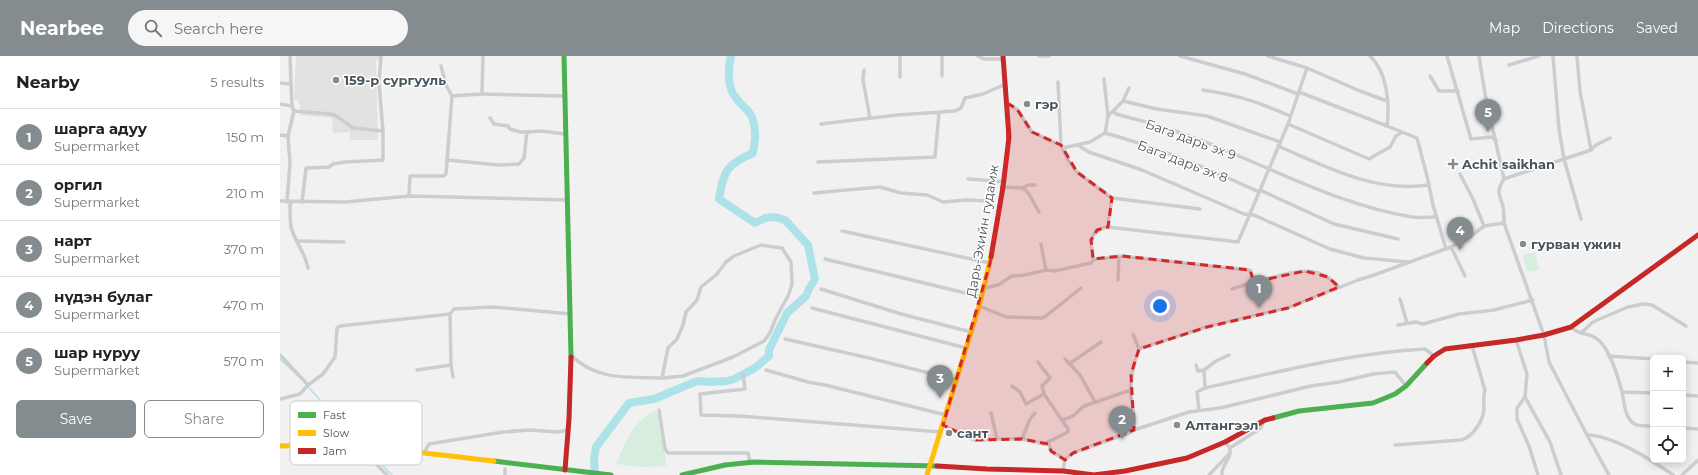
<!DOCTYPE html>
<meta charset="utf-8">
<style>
body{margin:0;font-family:Montserrat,sans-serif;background:#f6f6f6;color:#222}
.controls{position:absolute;right:12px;bottom:12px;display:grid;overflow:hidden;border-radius:6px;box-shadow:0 2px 10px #0003}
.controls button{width:36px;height:36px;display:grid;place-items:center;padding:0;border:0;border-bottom:1px solid #e0e0e0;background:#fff;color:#222;font:20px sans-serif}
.you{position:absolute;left:880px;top:250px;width:14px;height:14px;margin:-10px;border:3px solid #fff;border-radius:50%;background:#1a73e8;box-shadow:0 0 0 6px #1a73e833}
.badge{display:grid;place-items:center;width:26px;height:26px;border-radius:50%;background:#848c90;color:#fff;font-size:13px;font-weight:700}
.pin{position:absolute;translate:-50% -33px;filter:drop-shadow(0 1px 2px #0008)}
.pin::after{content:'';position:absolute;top:21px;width:14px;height:12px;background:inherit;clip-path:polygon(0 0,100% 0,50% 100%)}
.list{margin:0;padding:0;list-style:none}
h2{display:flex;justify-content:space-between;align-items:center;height:52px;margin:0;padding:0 16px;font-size:17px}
h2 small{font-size:13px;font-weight:400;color:#767676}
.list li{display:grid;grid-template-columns:26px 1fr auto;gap:12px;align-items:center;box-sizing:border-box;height:56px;padding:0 16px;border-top:1px solid #e0e0e0}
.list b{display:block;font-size:15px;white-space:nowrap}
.list p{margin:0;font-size:13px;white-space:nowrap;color:#767676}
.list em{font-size:13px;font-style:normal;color:#767676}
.actions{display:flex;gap:8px;padding:12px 16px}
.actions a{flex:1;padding:9px 0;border:1px solid #848c90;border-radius:6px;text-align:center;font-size:14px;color:#848c90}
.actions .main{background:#848c90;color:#fff}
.icon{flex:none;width:22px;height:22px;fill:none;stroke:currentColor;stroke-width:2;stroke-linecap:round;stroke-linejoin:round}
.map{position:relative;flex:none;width:1418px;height:419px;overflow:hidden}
header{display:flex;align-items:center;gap:24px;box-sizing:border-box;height:56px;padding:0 20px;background:#848c90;color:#fff}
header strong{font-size:19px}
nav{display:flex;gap:22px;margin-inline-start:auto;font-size:14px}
.search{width:280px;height:36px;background:#f6f6f6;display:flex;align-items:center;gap:10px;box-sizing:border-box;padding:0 14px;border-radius:22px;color:#767676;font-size:15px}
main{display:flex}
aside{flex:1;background:#fff}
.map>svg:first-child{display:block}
.education{fill:#e3e2e2}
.green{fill:#d7eede}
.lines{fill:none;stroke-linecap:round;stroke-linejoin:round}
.stream{stroke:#aee2e9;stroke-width:1.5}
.river{stroke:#aee2e9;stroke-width:8}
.street{stroke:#cbcdcf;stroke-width:3.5}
.fast{stroke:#4caf50;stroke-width:5}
.slow{stroke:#ffc107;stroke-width:5}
.jam{stroke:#c62828;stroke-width:5}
.marked{fill:#d62828;fill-opacity:0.2;stroke:#d62828;stroke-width:3;stroke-dasharray:8 5;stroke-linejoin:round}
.poi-dot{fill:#848c90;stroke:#fff;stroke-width:1.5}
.labels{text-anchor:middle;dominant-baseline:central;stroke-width:3;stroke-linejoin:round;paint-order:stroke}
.poi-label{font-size:13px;font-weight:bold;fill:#49555c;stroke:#fff;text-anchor:start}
.street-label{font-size:13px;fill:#49555c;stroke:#fff}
.key{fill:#fff;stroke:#c8ccce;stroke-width:1}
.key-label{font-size:11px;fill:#49555c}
</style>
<header>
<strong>Nearbee</strong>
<div class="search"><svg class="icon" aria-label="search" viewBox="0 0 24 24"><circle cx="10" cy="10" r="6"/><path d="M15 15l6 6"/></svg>Search here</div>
<nav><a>Map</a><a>Directions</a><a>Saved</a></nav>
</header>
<main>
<aside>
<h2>Nearby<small>5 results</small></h2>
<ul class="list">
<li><span class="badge">1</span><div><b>шарга адуу</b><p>Supermarket</p></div><em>150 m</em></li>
<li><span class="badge">2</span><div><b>оргил</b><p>Supermarket</p></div><em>210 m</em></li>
<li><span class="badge">3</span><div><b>нарт</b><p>Supermarket</p></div><em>370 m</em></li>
<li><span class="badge">4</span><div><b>нүдэн булаг</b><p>Supermarket</p></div><em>470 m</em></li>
<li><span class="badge">5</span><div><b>шар нуруу</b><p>Supermarket</p></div><em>570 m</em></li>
</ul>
<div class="actions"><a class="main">Save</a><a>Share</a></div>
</aside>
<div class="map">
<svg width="1418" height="419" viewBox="0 0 1418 419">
<rect width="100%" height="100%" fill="#f1f1f1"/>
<path class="education" d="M16,0h83v4h-3l2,80h-28v-8l-17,1 -1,-15 -32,-3v-8l-2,-7h-4z"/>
<g class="green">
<path d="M1255,196l4,18 -12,2 -4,-17z"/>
<path d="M375,355c10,9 9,42 11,55l-24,1 -26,-3c9,-20 17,-44 39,-53z"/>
</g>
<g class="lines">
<g class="stream">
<path d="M0,303l19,18"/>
<path d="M28,331l46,49"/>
<path d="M91,398l21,21"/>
</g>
<path class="river" d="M315,419l-1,-15 2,-13 33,-44 25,-4 43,-18 14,1 16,-1 7,-2 21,-11 14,-12v-6l18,-37 19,-17 3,-7 6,-10 -7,-34 -23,-25 -10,-3 -10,1 -10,5 -36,-24c5,-29 7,-34 34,-46 2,-13 4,-23 -1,-36 -3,-7 -12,-13 -16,-19 -9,-10 -8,-30 -5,-42"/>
<g class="street">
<path d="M698,0l6,3h19"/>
<path d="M759,0h10"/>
<path d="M900,0l65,18 53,20"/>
<path d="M988,0l39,12 53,23 27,10"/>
<path d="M1090,0c17,16 20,47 17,70l30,12 10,38 6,29 13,44"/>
<path d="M1167,0l24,83 20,-2 5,3"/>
<path d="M1199,0l6,38 19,85"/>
<path d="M1273,0l6,73 5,30 17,60"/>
<path d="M1297,0l3,35 11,59"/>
<path d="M1229,9l30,-9"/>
<path d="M584,14l-1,10 7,38"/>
<path d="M662,20v-20"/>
<path d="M1150,20l9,15h19"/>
<path d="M620,21v-21"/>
<path d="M824,23l4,37"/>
<path d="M778,26l3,63"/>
<path d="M0,27l11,1 -1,-28"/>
<path d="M11,28l1,22"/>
<path d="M923,34c34,5 56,12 87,26"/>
<path d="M1019,36l88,34"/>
<path d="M202,38l82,2"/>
<path d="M172,40l30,-2 1,-38"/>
<path d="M843,45l34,8 50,7 73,26"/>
<path d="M727,47l10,6 15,23 29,13 7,15 9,12 35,26 88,11"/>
<path d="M0,48l12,2 2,5 -6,25 2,27 -3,39"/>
<path d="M14,55l36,3 5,1 18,13 30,3"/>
<path d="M833,55l3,3c41,10 80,23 118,40 58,24 115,53 178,63 8,1 16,0 24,0"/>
<path d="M210,62l4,6 14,2 2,3 10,3h7"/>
<path d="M541,68l76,-9 58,-4 6,-3 4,-10 18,-4 23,-10"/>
<path d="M1008,68l81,35 21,-12 6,-11 5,-3"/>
<path d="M825,77c53,14 104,36 154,59"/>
<path d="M0,79l8,1"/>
<path d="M1330,82l-14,7 -5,5 -87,29c-8,12 -5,15 -1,27 1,6 1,11 1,17l40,112 5,27 38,73c25,0 65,25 86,40"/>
<path d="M799,90l10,6 53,18 102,44 10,1 76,34 34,9 44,4"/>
<path d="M998,90c49,21 97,47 151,39"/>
<path d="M783,92l27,-6 15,-9 3,-17 15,-15 6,-13"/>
<path d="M167,104l52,5 20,-1 5,-6 3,-26 15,-1 23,3"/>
<path d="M538,106l117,-5 4,-44"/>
<path d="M1180,118l13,25 11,27"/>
<path d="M688,123l29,2"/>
<path d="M723,131l20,1 5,-3h7"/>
<path d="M743,132l6,6 10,18"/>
<path d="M980,134l74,34 64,15"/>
<path d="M534,137l66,-6 21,6 26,2 16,7 24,-2 21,1 3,-1 4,-18 8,-1"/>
<path d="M129,140l1,-20h33l3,-2 6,-78 -6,-11 -5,-19"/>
<path d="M0,145l65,1 64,-6 158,4"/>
<path d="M12,146l-2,3c0,7 0,15 1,22 4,15 14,25 17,41"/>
<path d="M22,146l4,-34 23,-1 4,-3 12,-2 38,-2v-29l-4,-48 2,-27"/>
<path d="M828,171l4,-29"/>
<path d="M562,175l148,32"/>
<path d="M17,185l47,1"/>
<path d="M761,188l5,26"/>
<path d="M1171,191l14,29"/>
<path d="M545,203l157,38"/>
<path d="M814,203c-4,-16 -5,-29 14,-32l130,15 50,-118 19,-56"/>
<path d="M838,224l1,-24"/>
<path d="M704,232l14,-3 14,-9 13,-1 21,-5 9,1 36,-8 3,-4 28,-3 128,14 3,9 4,2c21,-4 50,-17 70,-4 5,2 8,7 12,10"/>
<path d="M541,233l80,25 70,18"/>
<path d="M952,233l25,-8"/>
<path d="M1120,243l7,24"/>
<path d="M699,250l27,11 36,1 4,-2 35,-28"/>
<path d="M532,252l154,40"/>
<path d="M1118,269l18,-3 7,2 36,-10 35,-4 39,-10"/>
<path d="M1291,271c7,7 15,6 23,10 15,7 24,40 28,55l31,1"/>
<path d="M1301,277l12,-11 35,-15 15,-3 9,1 34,21"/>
<path d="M853,278l6,15"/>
<path d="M505,283l84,19 88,22"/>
<path d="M1236,284l11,34 -2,23 -8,11v11l12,27 9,29"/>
<path d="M0,299l28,30"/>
<path d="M291,299c25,26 58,22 91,23l6,-30 9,-9 6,-14 3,-13 11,-12 4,-13 15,-12 10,-13 8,-6 27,-11 21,3 9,14 1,22 -3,10 -14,26 -5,13 -6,8 -31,16 -50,19 -21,2"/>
<path d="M1329,300l44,3"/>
<path d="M785,303l15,16 15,27"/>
<path d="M758,306l12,16 -8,8 2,8 24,35v3l-20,10 3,9 14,9"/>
<path d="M1403,306l15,1"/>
<path d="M789,308l32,-22"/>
<path d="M916,309l2,6 6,-1"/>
<path d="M137,314l34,-5"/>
<path d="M486,314l42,12 17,3 121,30"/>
<path d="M463,318l2,15 -45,5 1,21 38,1 202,16"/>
<path d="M173,321l-2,-12 -1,-51 4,-5 39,-2 78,7"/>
<path d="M732,330l8,6 6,12 18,-10"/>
<path d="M925,332l-1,-18 12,-9 13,-6"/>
<path d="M1342,336c2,9 3,30 15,33 5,1 11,1 16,1"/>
<path d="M1403,339l15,1"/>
<path d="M1245,341l25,45 11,33"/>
<path d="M0,343l20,-5 8,-9 15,-11 12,-17 2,-29 3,-2 110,-12"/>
<path d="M379,354l6,39 3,4h80l2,9"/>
<path d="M919,354l-2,-18 8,-4c73,-16 145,-35 220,-39l9,7"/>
<path d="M711,357l6,26"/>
<path d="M783,364l10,-4 11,-10 47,-16"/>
<path d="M663,369l31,15 48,-1 22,5 4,-2"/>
<path d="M1403,372l15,1"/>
<path d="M854,374l55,-18 31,-4 91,-22 28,-4 34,-8 22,-2 11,14"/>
<path d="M1307,379l22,40"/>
<path d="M742,383l8,-20 5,-6"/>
<path d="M1115,389l66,-5c12,-3 22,-19 23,-31 0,-7 -1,-13 1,-19l-13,-44"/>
<path d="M86,390l2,10 19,19"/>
<path d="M950,392l31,-20 3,-8"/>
<path d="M144,397l5,-9 74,-12 27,-2 28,2 11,-2"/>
<path d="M225,413v6"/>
<path d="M783,415l2,-11 8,-7 56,-20 5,-3c2,-12 -2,-23 -3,-35 -1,-17 3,-30 8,-46l68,-22 81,-19 70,-28 16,-5 77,-28 19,-10 14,-11 20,-3"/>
<path d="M929,419l21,-22v-5l-5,-6"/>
<path d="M942,419c-1,-9 7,-14 8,-22"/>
<path d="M1402,419l16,-15"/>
</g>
<g class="fast">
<path d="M284,0l7,301"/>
<path d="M993,362l26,-7 74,-8 22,-9 11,-8 21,-23"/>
<path d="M214,405l117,14"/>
<path d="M402,419l43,-10 29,-3 183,4"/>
</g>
<g class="slow">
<path d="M0,390c73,-4 142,7 214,15"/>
<path d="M647,419l52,-169 12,-49"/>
</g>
<g class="jam">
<path d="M711,201l12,-70 6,-50 -6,-81"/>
<path d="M1147,307l7,-7 11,-7 71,-9 28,-5 27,-8 127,-92"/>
<path d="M657,410l50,3 76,2 31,4 31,-4 62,-13 38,-16 40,-22 8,-2"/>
<path d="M285,414l4,-51 2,-62"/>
</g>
</g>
<path class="marked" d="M727,47l10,6 15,23 29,13 16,27 35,26 -4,29 -11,3 -6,10 2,19 29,-3 128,14 4,12 51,-11 23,6 11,10 -51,21 -81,19 -68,22 -8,25 3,56 -61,23 -8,7 -14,-9 -3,-7 -26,-5 -48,1 -31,-15 47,-162 18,-114z"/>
<g class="poi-dot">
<circle cx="56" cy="24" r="4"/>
<circle cx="747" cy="48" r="4"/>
<path d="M1171 102h4v4h4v4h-4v4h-4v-4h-4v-4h4z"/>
<circle cx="1243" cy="188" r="4"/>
<circle cx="897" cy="369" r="4"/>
<circle cx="669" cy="377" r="4"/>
</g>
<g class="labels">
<g class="poi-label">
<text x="64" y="24">159-р сургууль</text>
<text x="755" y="48">гэр</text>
<text x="1182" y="108">Achit saikhan</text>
<text x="1251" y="188">гурван үжин</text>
<text x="905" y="369">Алтангээл</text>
<text x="677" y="377">сант</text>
</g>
<g class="street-label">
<text transform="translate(911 83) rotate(20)">Бага дарь эх 9</text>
<text transform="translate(903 105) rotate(21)">Бага дарь эх 8</text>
<text transform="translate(702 175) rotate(-80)">Дарь-Эхийн гудамж</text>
</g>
</g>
<rect x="10" y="345" width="132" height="64" rx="6" class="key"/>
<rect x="18" y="356" width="18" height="6" fill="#4caf50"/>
<rect x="18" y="374" width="18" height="6" fill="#ffc107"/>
<rect x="18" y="392" width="18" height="6" fill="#c62828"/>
<g class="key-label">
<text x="43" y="363">Fast</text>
<text x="43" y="381">Slow</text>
<text x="43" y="399">Jam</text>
</g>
</svg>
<div class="controls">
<button>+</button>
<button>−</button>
<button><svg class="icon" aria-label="locate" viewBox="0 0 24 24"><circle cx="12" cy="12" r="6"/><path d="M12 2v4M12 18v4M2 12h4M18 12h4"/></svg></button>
</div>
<div class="you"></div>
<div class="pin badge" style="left:979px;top:252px">1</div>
<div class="pin badge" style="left:842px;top:383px">2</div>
<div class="pin badge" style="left:660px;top:342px">3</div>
<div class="pin badge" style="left:1180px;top:194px">4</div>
<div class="pin badge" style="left:1208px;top:76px">5</div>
</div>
</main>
